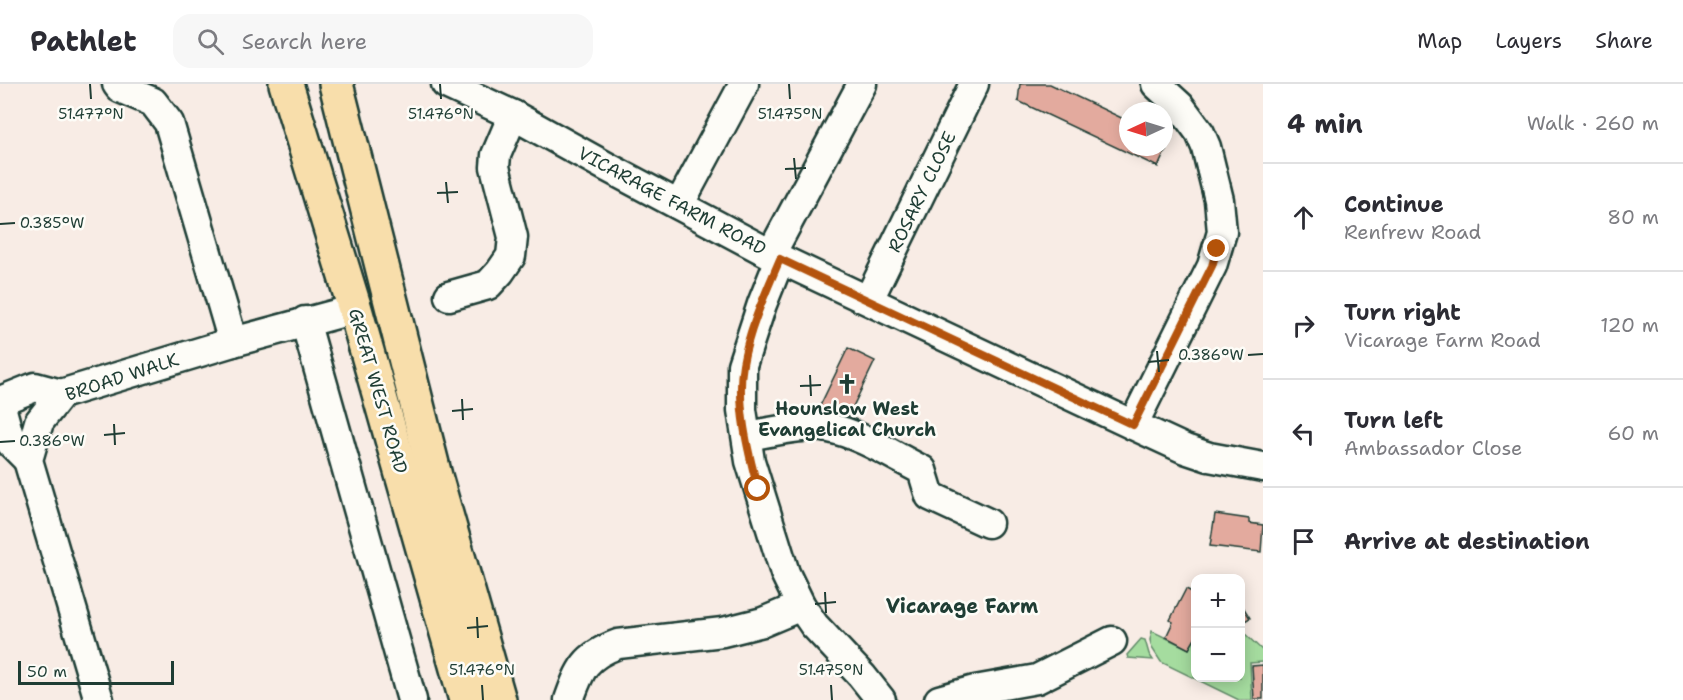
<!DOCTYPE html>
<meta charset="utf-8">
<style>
body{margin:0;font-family:"Shantell Sans",sans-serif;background:#f7f7f7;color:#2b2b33}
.controls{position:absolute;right:18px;bottom:18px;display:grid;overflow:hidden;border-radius:12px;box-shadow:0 3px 15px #0003}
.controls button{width:54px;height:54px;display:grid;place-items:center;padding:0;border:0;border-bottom:2px solid #e1e1e2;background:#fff;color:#2b2b33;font:30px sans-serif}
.compass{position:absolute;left:1119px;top:18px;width:54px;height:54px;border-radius:50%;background:#fff;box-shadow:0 3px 15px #0003;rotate:266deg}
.scale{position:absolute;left:18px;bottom:15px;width:156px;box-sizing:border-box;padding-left:6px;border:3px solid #1f3d34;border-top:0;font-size:16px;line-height:21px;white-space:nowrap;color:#1f3d34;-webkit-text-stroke:4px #fdfcf7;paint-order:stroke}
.stop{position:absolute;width:18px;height:18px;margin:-14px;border:4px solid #b45309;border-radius:50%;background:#fff}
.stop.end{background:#b45309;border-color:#fff;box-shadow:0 2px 6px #0008}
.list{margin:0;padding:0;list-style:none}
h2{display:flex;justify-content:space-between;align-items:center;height:78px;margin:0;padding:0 24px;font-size:26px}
h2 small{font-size:20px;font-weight:400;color:#7c7c81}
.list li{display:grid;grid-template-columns:39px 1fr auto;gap:18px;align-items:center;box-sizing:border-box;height:108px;padding:0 24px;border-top:2px solid #e1e1e2}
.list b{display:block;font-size:22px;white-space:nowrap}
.list p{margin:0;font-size:20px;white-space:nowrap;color:#7c7c81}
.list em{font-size:20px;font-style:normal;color:#7c7c81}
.icon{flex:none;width:33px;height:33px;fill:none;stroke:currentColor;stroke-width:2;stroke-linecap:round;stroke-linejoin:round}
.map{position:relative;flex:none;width:1263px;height:616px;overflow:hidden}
header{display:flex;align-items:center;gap:36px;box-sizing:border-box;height:84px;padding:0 30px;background:#fff;border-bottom:2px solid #e1e1e2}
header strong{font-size:28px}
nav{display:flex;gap:33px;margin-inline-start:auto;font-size:21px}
.search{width:420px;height:54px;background:#f7f7f7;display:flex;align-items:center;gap:15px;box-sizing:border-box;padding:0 21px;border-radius:18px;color:#7c7c81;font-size:22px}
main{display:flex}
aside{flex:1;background:#fff}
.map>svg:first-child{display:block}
.green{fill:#a5dc9f;stroke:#628c6a;stroke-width:1.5}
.building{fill:#e3aa9e;stroke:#1f3d34;stroke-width:1.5}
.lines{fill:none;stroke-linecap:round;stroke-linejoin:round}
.minor-casing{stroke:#1f3d34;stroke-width:33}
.highway-casing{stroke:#1f3d34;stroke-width:38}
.minor{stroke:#fdfcf7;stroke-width:28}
.highway{stroke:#f8deab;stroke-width:33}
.route{stroke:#b45309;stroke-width:8}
.ticks{fill:none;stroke:#1f3d34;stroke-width:2}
.labels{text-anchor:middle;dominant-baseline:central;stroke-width:5;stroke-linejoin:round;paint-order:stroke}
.street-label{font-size:18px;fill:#1f3d34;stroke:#fdfcf7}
.poi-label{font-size:18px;font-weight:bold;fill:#1f3d34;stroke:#fdfcf7}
.neighbourhood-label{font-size:20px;font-weight:bold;fill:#1f3d34;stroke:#fdfcf7}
.ticks-label{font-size:15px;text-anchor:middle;fill:#1f3d34;stroke:#fdfcf7;stroke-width:5;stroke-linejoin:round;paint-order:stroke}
</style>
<header>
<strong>Pathlet</strong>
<div class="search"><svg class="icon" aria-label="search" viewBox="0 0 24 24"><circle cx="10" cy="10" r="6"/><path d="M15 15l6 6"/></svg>Search here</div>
<nav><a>Map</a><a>Layers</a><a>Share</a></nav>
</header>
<main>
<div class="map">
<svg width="1263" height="616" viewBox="0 0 1263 616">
<rect width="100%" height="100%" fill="#f8ece5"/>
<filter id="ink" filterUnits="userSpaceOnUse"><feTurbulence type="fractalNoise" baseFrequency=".0167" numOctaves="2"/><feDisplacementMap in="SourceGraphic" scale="12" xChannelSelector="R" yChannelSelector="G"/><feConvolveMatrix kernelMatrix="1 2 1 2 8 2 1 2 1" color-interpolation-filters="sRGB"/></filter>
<g filter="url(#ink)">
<g class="green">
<path d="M1241,546l22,21v11l-13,1 2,37h-13l-78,-38 -9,-14 -2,-8 2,-9 37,18 6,-12 1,41h44z"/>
<path d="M1141,555l4,1 4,14 4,6 -25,-2 -1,-3z"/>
</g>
<g class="building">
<path d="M1020,0h30l78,37v26h36v-9l6,3 -12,26 -140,-66z"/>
<path d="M848,264l27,13 -29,60 -27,-13z"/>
<path d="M1215,430l34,5v4l14,2 -2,27 -51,-6z"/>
<path d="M1186,505l10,5v43l-7,12 -23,-12 7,-15 -3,-2z"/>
<path d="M1240,518l10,16 -7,4 -3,-4z"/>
<path d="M1263,581v34h-9l-2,-33z"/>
</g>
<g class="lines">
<g class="minor-casing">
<g id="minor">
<path d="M117,0l3,4 33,14 16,21 64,219"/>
<path d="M446,0l67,31 94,52 173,92 353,166 52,24 24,8 54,10"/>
<path d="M679,121l65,-121"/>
<path d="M771,170l91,-170"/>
<path d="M780,175l-18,45 -20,61v45l8,51 35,112 16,33 13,19 48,51 19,24"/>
<path d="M449,212l39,-11 12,-13 11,-16 2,-19 -18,-70 1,-12 17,-40"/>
<path d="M869,215l105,-215"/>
<path d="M305,237l107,379"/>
<path d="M0,317l35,-14 26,7"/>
<path d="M0,319l11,40 17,17"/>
<path d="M1133,341l79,-159 10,-34 -3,-32 -13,-53 -6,-14 -20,-27 -24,-22"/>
<path d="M747,352c26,-4 56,-13 82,-8 31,6 65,28 93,42l8,26 58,27"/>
<path d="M99,616l-71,-240 11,-38 22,-28 172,-52 122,-33"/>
<path d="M569,616c11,-31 16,-44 49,-56l105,-12 40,-10 38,-16"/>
<path d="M939,616l36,-10 62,-11 75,-38"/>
</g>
</g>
<g class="highway-casing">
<g id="highway">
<path d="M286,0l69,225 111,391"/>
<path d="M336,0l99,392 64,224"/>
</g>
</g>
<use href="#minor" class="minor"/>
<use href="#highway" class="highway"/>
</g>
</g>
<g class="lines" filter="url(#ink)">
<path class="route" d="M758,405c-10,-37 -22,-86 -15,-125 6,-35 23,-72 37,-105l353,166 79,-159 5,-17"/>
</g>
<path class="ticks" d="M90,0l1,15M440,0l1,15M789,0l1,15M794,74l2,21M785,85l21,-1M446,98l2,21M437,109l21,-1M0,140l15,-1M1157,267l2,21M1248,271l15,-1M1148,278l21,-2M810,291l1,21M800,302l21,-1M462,315l1,21M452,327l21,-2M114,340l1,21M104,351l21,-2M0,358l15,-1M825,508l1,21M815,520l21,-2M477,533l1,21M467,544l21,-2M482,601l1,15M831,601l1,15"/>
<defs>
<g id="church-bare" transform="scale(1.62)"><path d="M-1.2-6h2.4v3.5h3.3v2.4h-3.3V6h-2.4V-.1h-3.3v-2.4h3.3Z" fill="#1f3d34" stroke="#fdfcf7" stroke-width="2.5" paint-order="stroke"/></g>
</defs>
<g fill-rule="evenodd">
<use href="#church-bare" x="847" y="300"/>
</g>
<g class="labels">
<g class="street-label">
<text transform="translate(922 108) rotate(-64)">ROSARY CLOSE</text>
<text transform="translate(672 117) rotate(28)">VICARAGE FARM ROAD</text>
<text transform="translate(122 293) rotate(-18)">BROAD WALK</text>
<text transform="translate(378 307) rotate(74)">GREAT WEST ROAD</text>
</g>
<g class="poi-label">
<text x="847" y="325">Hounslow West<tspan x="847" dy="21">Evangelical Church</tspan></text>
</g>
<g class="neighbourhood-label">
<text x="962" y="522">Vicarage Farm</text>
</g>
</g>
<g class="ticks-label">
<text x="91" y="35">51.477°N</text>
<text x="441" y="35">51.476°N</text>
<text x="790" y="35">51.475°N</text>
<text x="52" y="144">0.385°W</text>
<text x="1211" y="276">0.386°W</text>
<text x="52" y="362">0.386°W</text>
<text x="482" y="591">51.476°N</text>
<text x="831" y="591">51.475°N</text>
</g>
</svg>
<div class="controls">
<button>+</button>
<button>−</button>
</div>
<svg class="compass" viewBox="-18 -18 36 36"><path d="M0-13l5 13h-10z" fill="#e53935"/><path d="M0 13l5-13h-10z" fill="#7c7c81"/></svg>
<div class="scale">50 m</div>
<div class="stop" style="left:758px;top:405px"></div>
<div class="stop end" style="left:1217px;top:165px"></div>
</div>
<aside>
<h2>4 min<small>Walk · 260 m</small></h2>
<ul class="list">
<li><svg class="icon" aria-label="ahead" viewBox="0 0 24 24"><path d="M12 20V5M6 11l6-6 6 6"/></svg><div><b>Continue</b><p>Renfrew Road</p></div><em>80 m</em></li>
<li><svg class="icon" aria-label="right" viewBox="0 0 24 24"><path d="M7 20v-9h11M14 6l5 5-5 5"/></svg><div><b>Turn right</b><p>Vicarage Farm Road</p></div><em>120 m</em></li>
<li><svg class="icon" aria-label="left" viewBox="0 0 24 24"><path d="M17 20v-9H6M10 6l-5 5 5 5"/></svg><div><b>Turn left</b><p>Ambassador Close</p></div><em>60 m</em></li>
<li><svg class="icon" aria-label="arrive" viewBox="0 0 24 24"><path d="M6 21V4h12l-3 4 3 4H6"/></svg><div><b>Arrive at destination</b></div></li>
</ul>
</aside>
</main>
